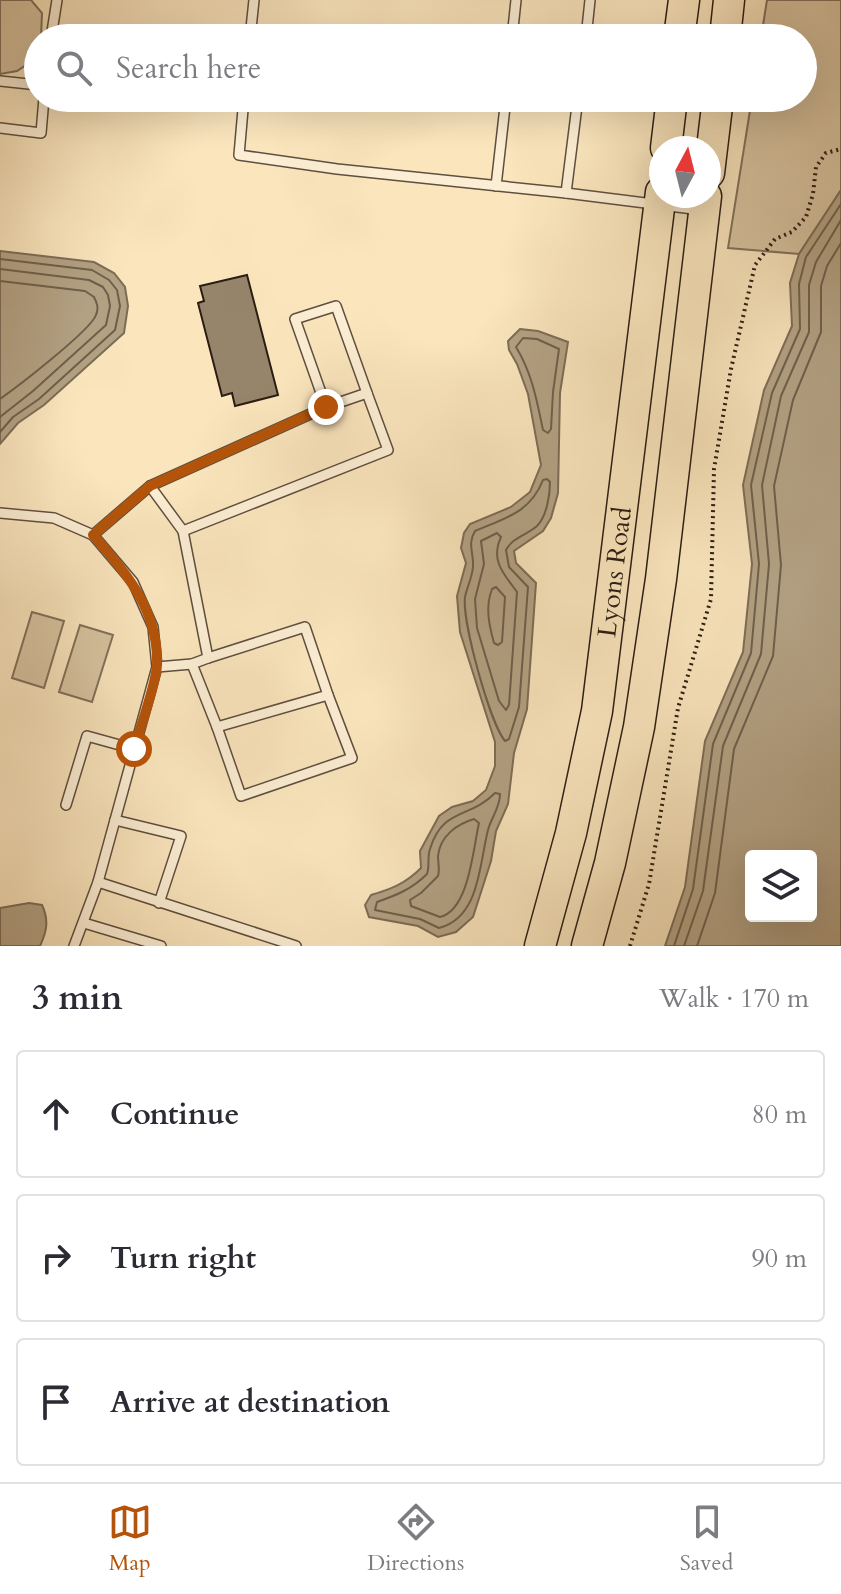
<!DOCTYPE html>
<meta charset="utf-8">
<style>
body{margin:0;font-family:Cardo,serif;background:#f2f2f3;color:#2b2b33}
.controls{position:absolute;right:24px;bottom:24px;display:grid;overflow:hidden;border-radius:8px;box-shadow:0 8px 32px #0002}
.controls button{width:72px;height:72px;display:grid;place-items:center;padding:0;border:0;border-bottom:2px solid #e1e1e2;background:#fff;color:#2b2b33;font:40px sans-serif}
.compass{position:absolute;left:649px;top:136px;width:72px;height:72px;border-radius:50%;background:#fff;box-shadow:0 8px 32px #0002;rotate:7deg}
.stop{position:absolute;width:24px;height:24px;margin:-18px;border:6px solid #b45309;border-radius:50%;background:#fff}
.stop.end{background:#b45309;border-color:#fff;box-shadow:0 2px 8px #0008}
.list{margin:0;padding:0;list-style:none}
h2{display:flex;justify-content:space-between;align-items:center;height:104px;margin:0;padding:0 32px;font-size:34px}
h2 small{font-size:26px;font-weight:400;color:#7c7c81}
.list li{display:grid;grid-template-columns:52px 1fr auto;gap:24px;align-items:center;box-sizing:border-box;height:128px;margin:0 16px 16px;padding:0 16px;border:2px solid #e1e1e2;border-radius:8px}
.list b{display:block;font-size:30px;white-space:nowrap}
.list em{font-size:26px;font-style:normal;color:#7c7c81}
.icon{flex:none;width:44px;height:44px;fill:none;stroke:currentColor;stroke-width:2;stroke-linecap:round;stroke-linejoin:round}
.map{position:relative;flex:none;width:841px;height:946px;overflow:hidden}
.search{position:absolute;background:#fff;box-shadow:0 8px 32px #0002;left:24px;right:24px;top:24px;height:88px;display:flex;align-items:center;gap:20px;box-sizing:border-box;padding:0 28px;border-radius:44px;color:#7c7c81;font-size:30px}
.sheet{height:536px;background:#fff}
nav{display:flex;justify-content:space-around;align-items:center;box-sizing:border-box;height:112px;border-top:2px solid #e1e1e2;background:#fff;font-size:22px;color:#7c7c81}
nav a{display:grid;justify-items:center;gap:4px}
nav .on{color:#b45309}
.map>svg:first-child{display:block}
.green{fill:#d7c3a0;stroke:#80705a;stroke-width:2}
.water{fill:#b3a183;stroke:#7c6c56;stroke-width:2;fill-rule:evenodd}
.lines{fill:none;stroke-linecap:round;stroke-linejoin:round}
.shore{stroke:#6e5f4b;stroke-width:2}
.building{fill:#96856b;stroke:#2a1d13;stroke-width:2}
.service-casing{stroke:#5e4f3e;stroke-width:12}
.primary-casing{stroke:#2a1d13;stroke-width:33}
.path{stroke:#2a1d13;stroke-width:4;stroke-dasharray:2 4;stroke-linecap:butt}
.service{stroke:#fceed4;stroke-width:9}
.primary{stroke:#fae5bd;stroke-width:30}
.route{stroke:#b45309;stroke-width:10}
.labels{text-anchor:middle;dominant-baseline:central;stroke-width:8;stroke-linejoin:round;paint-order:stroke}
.street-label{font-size:26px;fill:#2a1d13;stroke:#fceed4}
</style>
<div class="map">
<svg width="841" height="946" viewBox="0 0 841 946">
<rect width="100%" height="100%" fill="#fae5bd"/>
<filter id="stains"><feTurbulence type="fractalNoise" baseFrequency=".0025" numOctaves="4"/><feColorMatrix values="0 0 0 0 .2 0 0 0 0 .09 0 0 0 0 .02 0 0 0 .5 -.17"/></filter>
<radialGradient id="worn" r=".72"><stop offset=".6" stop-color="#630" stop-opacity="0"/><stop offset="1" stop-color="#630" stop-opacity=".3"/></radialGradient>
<g class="green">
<path d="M0,0h31l11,13 -1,25h-3l-3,21 -18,12 -17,3z"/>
<path d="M767,0h74v190l-42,64 -71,-6 24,-150h51v-60h-42z"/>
<path d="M32,612l32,9 -20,67 -32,-10z"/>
<path d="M80,625l33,10 -21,67 -33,-10z"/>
</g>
<g class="water">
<path d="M841,190v756h-176l20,-59 20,-146 38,-89 9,-88 -9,-79 21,-95 28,-64 -2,-43 9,-29zM811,856v60h-60v-60z"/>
<path d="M0,251l94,11 20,11 11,14 3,19 -4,27 -80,72 -26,18 -18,21z"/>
<path d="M520,329l18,2 30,11 -8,51 -2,100 -7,25 -8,13 -29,20 2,12 20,20 -9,126 -13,44 -6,51 -12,27 -5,30 -18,56 -17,15 -18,5 -20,-11 -49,-9 -4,-12 6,-10c21,-6 35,-12 50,-27l-1,-17 19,-35 13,-9 21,-6 13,-11 9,-24v-24l-35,-110 -3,-36 9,-33 -5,-15 3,-15 6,-9 41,-17 19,-15 11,-27 -13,-71 -11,-30 -8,-14 -1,-9z"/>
<path d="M29,903l13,2c7,15 5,26 -2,41h-40v-38z"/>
</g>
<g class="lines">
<g class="shore">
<path d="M0,259l92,11 17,10 8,10 3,16 -5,24 -76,69 -26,18 -13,15"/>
<path d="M0,269l89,11 14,7 5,8 2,11 -4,19 -73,66 -33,26"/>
<path d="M0,281l85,10 9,6c3,6 5,11 2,18 -6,16 -79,72 -96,84"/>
<path d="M523,338l14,1 22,10 -6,43 -2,37 -3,4 -5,-3c-6,-29 -11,-57 -27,-83z"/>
<path d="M547,479l3,3c0,12 -3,34 -13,44 -10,9 -24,11 -31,24l3,17 19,20 -9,120 -10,32 -4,2c-15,-18 -43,-119 -40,-144 2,-10 7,-19 8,-30 1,-14 -6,-23 2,-36 30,-13 55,-18 68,-51z"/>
<path d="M497,533l4,4c-11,24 3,37 16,55l-8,113 -3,5 -7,-9 -22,-73 -2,-29 9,-35 -3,-23z"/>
<path d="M496,587l9,10 -3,45 -4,3 -4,-2c-5,-18 -9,-36 -2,-54z"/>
<path d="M495,793l5,1c0,14 -9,24 -12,36 -9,35 -8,87 -49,98l-19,-9 -45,-9 2,-8c20,-7 35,-13 50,-28 3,-9 0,-17 3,-25 13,-42 40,-30 65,-56z"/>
<path d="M474,819l5,4c-6,26 -10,87 -39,94l-29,-11 -1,-6 11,-7 17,-17c2,-7 0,-12 0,-20 2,-20 19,-32 36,-37z"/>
<path d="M674,946l19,-57 20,-145 38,-91 8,-89 -8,-79 21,-92 28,-64 -1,-45 7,-27 35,-53"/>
<path d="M684,946l19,-55 20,-145 38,-92 8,-90 -7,-79 19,-89 28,-64v-47l7,-23 25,-42"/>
<path d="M697,946l18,-53 19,-144 39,-93 8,-91 -7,-79 19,-86 28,-68v-46l6,-20 14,-23"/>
</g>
</g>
<path class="building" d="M247,275l31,120 -43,11 -3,-13 -10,3 -24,-93 6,-2 -4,-15z"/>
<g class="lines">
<g class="service-casing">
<g id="service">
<path d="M51,38l6,-38"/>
<path d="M250,38l4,-38"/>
<path d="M512,38l4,-38"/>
<path d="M586,38l4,-38"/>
<path d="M0,81l38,4"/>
<path d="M244,98l-5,57 98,14 229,24 12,-95"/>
<path d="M0,128l41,5 3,-35"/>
<path d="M496,186l10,-88"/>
<path d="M566,193l135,17"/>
<path d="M0,513l54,5 39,17 57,-49"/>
<path d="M183,531l205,-81 -21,-57 -41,14"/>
<path d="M93,535l40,47 20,45 4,40"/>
<path d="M208,658l97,-31 23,68 -111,32"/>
<path d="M192,664l25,63 24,69 111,-38 -24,-63"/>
<path d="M66,805l21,-69 47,13"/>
<path d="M115,820l66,16 -22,67"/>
<path d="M98,882l198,64"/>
<path d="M84,923l77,23"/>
<path d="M74,946l24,-64 59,-215 35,-3 16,-6 -25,-127 -33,-45 176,-79 -31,-88 41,-13 31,87"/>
</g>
</g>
<g class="primary-casing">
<g id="primary">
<path d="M679,38l5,-38"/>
<path d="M725,38l4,-38"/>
<path d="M666,148l6,-50"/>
<path d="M709,173l9,-75"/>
<path id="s1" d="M540,946l31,-113 26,-122 64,-519"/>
<path d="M587,946l23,-83 29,-136 22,-148 45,-383"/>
</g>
</g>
<path class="path" d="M630,946l19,-62 29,-176 33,-109 3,-130 17,-100 24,-104 20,-26 17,-7 14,-15 7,-23 3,-27 10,-14 15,-4"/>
<use href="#service" class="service"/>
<use href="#primary" class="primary"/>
</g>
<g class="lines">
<path class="route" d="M134,749c6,-21 22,-64 23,-84 2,-53 -30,-92 -64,-130l57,-49 176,-79"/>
</g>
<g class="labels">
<g class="street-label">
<text stroke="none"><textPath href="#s1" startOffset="382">Lyons Road</textPath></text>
</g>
</g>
<rect width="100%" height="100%" filter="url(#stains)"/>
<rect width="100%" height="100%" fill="url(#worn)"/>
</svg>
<div class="controls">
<button><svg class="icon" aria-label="layers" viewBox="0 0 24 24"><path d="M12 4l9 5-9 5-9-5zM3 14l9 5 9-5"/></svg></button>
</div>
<svg class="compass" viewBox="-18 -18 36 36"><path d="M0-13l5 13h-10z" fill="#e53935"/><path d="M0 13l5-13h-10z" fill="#7c7c81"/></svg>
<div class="stop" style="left:134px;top:749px"></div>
<div class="stop end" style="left:326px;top:407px"></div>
<div class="search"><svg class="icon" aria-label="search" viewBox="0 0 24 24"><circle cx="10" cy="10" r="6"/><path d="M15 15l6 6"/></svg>Search here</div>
</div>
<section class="sheet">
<h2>3 min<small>Walk · 170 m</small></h2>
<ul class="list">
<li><svg class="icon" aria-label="ahead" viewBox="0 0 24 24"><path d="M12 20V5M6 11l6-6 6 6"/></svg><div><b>Continue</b></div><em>80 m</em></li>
<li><svg class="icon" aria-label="right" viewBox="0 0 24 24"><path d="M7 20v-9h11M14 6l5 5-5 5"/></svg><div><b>Turn right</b></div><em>90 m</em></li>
<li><svg class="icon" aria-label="arrive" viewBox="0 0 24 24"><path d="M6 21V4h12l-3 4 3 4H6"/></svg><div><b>Arrive at destination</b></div></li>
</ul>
</section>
<nav>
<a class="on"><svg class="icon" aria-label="map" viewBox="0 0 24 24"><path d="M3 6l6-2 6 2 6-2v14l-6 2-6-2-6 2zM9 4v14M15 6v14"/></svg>Map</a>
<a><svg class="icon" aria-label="directions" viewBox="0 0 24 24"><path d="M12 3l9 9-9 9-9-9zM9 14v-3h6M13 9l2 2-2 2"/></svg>Directions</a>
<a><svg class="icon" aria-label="saved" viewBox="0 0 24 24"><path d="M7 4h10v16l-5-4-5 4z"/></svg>Saved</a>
</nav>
